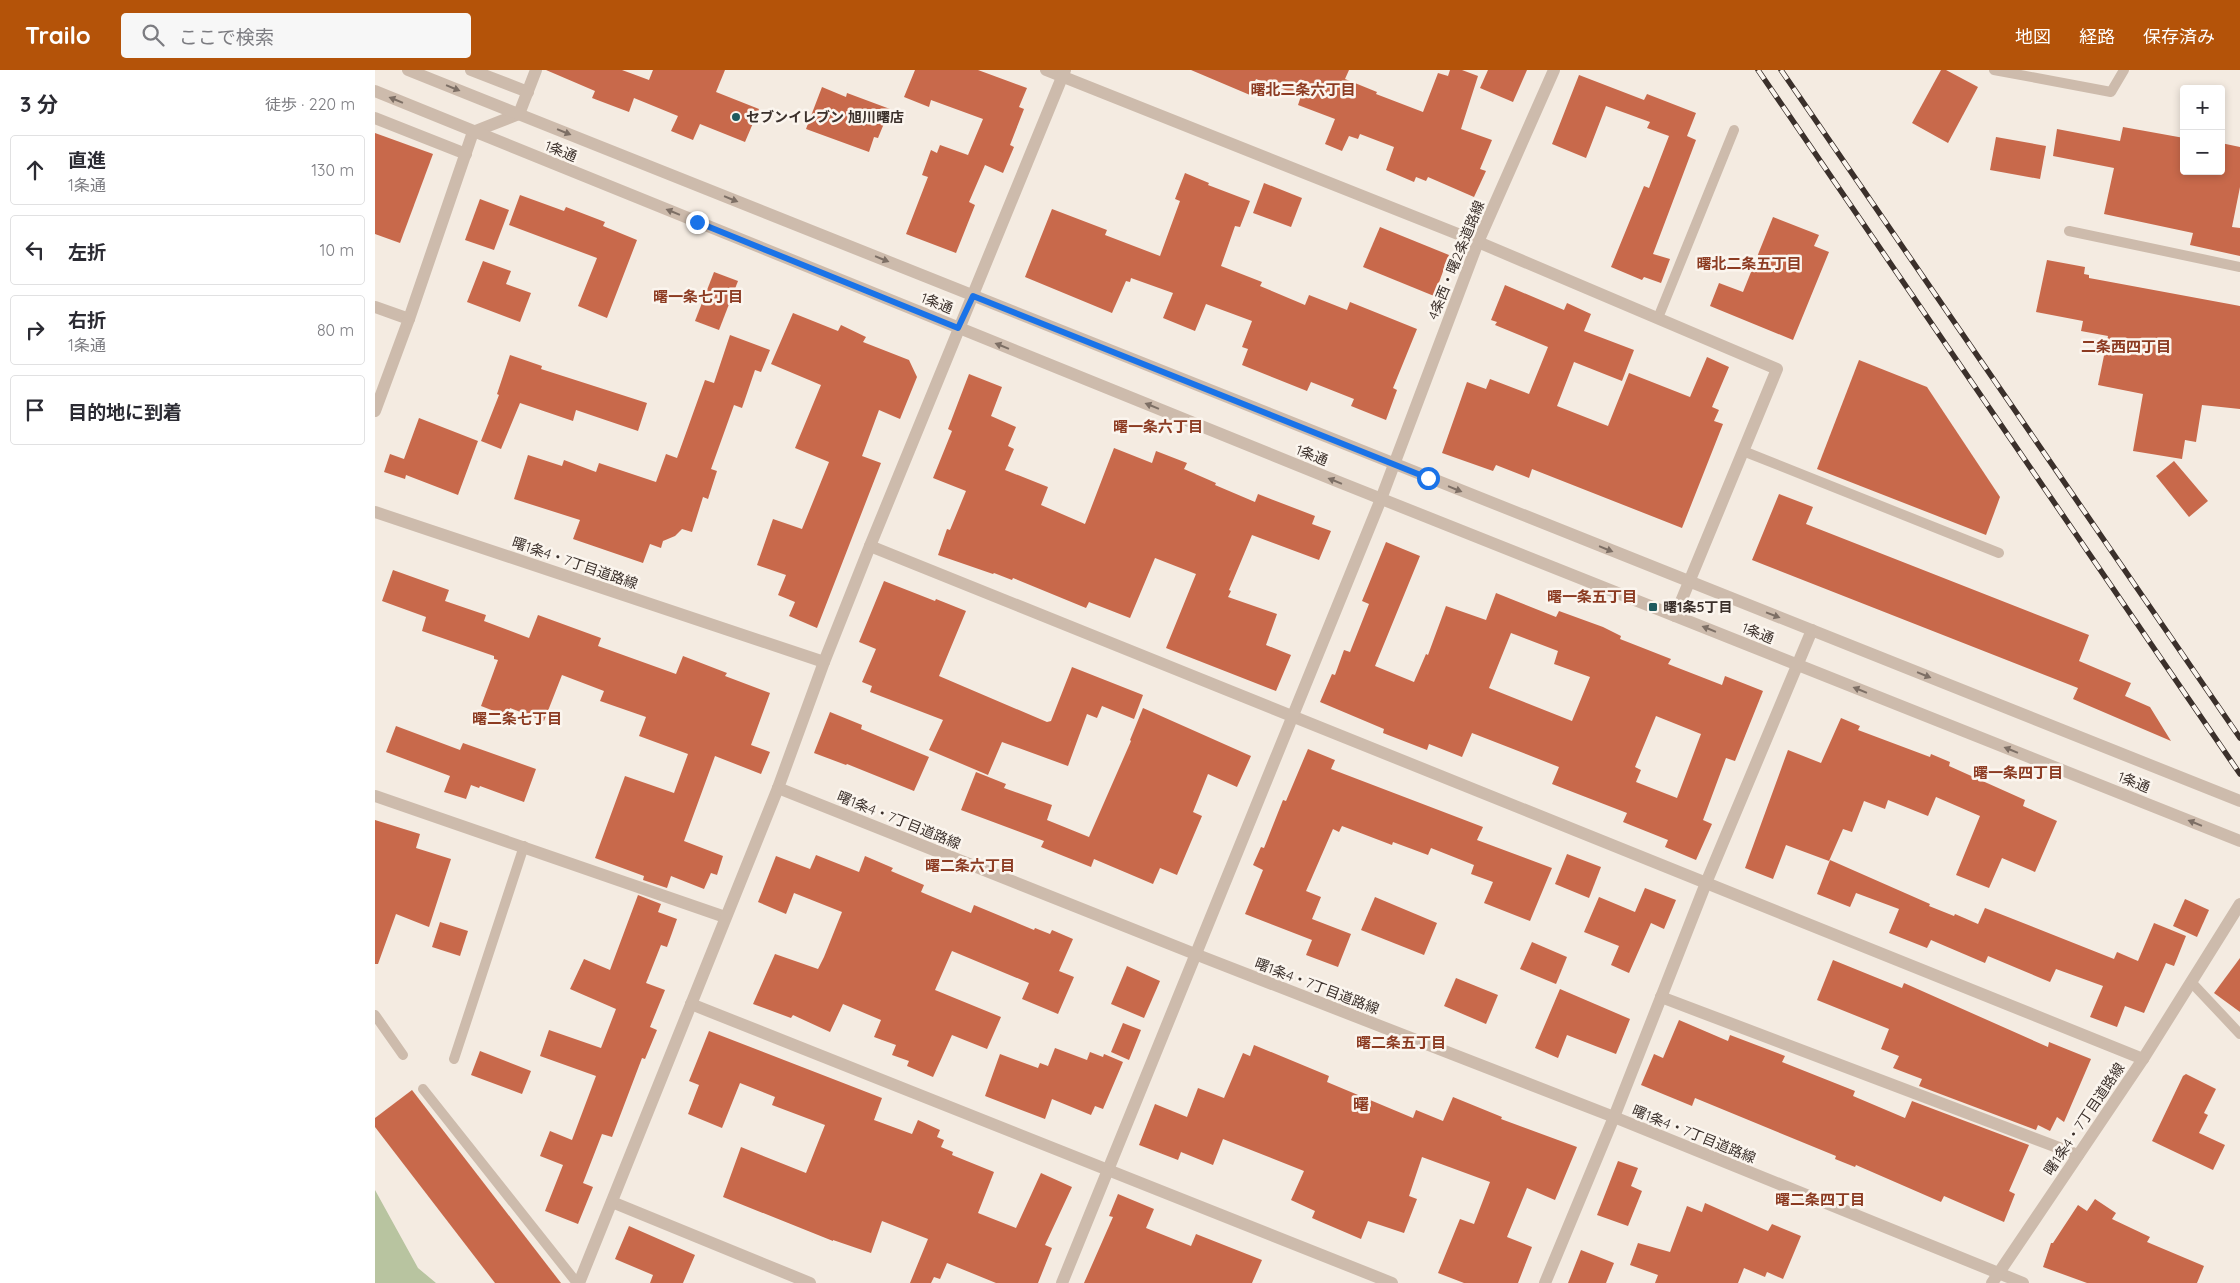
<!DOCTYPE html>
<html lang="ja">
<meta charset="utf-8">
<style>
body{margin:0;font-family:Quicksand,"Noto Sans JP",sans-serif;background:#f7f7f7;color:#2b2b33}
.controls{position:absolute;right:15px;top:15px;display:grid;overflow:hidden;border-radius:5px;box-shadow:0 2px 8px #0003}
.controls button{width:45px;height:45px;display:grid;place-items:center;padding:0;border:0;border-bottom:1px solid #e1e1e2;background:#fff;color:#2b2b33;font:25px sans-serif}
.stop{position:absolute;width:15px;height:15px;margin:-11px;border:4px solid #1a73e8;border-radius:50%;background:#fff}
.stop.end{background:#1a73e8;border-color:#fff;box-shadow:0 1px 5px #0008}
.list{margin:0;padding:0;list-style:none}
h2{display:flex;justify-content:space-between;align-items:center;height:65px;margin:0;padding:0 20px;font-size:21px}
h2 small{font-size:16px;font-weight:400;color:#7c7c81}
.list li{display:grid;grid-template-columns:32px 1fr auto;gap:15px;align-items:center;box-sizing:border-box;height:70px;margin:0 10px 10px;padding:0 10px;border:1px solid #e1e1e2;border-radius:5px}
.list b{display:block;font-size:19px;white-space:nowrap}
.list p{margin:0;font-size:16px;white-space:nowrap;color:#7c7c81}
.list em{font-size:16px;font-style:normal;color:#7c7c81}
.icon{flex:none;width:28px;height:28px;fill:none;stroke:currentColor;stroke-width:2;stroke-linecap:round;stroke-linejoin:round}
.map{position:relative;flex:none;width:1865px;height:1213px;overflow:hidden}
header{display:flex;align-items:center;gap:30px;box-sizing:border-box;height:70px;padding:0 25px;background:#b45309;color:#fff}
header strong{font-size:24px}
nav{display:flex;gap:28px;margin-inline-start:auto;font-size:18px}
.search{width:350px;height:45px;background:#f7f7f7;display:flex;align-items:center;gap:12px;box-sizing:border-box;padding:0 18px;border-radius:5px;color:#7c7c81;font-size:19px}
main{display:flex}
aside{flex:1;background:#fff}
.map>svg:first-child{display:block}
.green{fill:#b8c4a0}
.building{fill:#c8694b;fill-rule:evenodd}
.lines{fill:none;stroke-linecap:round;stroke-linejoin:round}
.service{stroke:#cdbbac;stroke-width:10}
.minor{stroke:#cdbbac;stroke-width:12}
.tertiary{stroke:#cdbbac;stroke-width:12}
.rail-casing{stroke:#3b302b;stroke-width:5.5}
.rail{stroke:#fbf5ee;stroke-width:4;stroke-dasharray:11;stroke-linecap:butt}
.oneway{fill:#7d6f65}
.route{stroke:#1a73e8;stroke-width:6}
.poi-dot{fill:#1f5a5e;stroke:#fbf5ee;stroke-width:2}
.labels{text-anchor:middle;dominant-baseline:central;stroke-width:5;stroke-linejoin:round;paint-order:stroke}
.poi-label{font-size:14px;font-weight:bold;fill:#3b302b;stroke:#fbf5ee;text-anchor:start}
.street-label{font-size:14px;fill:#3b302b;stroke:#fbf5ee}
.neighbourhood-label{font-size:15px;font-weight:bold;fill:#8c3b22;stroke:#fbf5ee}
.quarter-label{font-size:16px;font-weight:bold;fill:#8c3b22;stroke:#fbf5ee}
</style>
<header>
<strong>Trailo</strong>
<div class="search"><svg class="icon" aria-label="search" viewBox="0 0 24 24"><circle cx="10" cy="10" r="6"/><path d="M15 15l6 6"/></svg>ここで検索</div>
<nav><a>地図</a><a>経路</a><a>保存済み</a></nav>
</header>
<main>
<aside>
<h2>3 分<small>徒歩 · 220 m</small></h2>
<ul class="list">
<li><svg class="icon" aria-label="ahead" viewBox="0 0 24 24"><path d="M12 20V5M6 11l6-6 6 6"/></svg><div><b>直進</b><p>1条通</p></div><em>130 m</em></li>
<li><svg class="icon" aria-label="left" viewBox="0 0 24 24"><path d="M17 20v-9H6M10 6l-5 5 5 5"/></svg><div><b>左折</b></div><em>10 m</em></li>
<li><svg class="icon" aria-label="right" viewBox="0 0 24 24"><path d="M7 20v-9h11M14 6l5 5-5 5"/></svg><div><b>右折</b><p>1条通</p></div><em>80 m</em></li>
<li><svg class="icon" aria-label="arrive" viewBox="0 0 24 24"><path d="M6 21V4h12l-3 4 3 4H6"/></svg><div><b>目的地に到着</b></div></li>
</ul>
</aside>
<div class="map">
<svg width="1865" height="1213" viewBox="0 0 1865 1213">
<rect width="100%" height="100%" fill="#f4ebe1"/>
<path class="green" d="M0,1120l43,78 18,15h-61z"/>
<g class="building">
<path d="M171,0h76l27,10 4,-10h72l-9,22 43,17 -14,33 -45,-18 -7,16 -22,-9 7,-15 -44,-18 -5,14 -37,-14 3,-7z"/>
<path d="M540,0h63l49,18 -8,19 5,2 -14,36 4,2 -11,26 -18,-8 -16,37 6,3 -19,48 -50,-19 22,-57 -6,-2 9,-25 6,3 3,-8 28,10 15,-36 -52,-19 -2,7 -25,-10z"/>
<path d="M816,0h158l-4,9 32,13 -1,2 47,18 15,-39 10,3 2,-6h12l16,6 -17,53 31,11 -12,29 6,2 -12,26 -46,-20 -2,4 -10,-4 -2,5 -28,-12 8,-23 -34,-13 -2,5 -9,-3 -7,15 -17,-7 10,-25 -37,-14 3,-9 -45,-17 -6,16z"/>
<path d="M1113,0h39l-14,32 -33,-14z"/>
<path d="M1566,0h5l32,17 -30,56 -36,-20z"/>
<path d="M1204,5l65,25 3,-6 49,19 -9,23 9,4 -43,114 17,5 -9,24 -17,-6 -2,3 -31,-13 33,-81 5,2 20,-52 -22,-8 3,-6 -44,-16 -20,52 -34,-14z"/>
<path d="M447,17l24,10 1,-4 43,16 -12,29 -4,-1 -5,15 -63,-23z"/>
<path d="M1748,57l61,11v33h37v-28l19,4v40l-8,40 8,1v28l-50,-11 3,-12 -89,-19 10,-46 -61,-12 4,-27 63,12z"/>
<path d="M0,63l58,21 -33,89 -25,-9z"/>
<path d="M1621,67l50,9 -6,33 -50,-9z"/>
<path d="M810,103l24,10 -1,2 42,16 -10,26 -5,-1 -14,40 41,16 -2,4 45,19 4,-10 38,15 3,-8 67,27 -24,59 4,2 -11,30 -35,-14 3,-7 -43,-17 -4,9 -65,-26 6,-16 -6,-2 10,-26 -46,-17 -11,27 -32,-13 10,-25 -42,-15 -1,4 -4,-1 -14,32 -87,-36 27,-68 55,21 -2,5 55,21 20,-55 -5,-2z"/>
<path d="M889,113l38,15 -11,29 -38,-14z"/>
<path d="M145,125l44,16 2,-4 39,15 -2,4 34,14 -30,78 -29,-12 19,-48 -88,-33z"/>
<path d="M105,129l29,11 -15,40 -29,-10z"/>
<path d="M1398,147l46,18 -5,11 15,6 -36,88 -83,-34 9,-23 24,9z"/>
<path d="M1005,157l69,28 -15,41 -71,-29z"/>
<path d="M1672,190l38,7 -1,7 5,1v3l151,28v103l-38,-4 -6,37 -11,-2 -3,19 -49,-8 10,-57 -45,-9 10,-49 -27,-5 2,-10 -47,-9z"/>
<path d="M108,191l28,10 -5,13 25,9 -11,29 -53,-20z"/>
<path d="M339,202l24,9 -19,49 -24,-9z"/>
<path d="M1130,215l59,25 3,-7 24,11 -7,17 50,19 -12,31 -48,-19 -17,44 51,20 21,-53 61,24 17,-40 22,10 -17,40 7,3 -5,11 9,3 -41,104 -150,-59 -3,9 -33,-13 -3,6 -51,-18 25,-71 19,7 4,-10 39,15 19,-47 -53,-22 2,-3 -6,-2z"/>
<path d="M418,243l45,18 3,-6 25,12 -3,5 46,18 8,17 -17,42 -21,-9 -17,46 19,7 -64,165 -28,-12 6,-14 -17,-7 8,-20 -29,-10 16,-46 29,10 27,-67 -34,-14 26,-63 -50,-21z"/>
<path d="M355,265l40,15 -9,22 -6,-2 -13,38 -8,-3 -23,64 6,2 -9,28 -5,-2 -11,35 -10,-3 -7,7 -12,5 -2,7 -11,-4 -7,19 -70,-24 7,-19 -66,-21 14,-44 34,11 2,-6 32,12 3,-9 57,19 10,-28 11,4 28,-78 9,3z"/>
<path d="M135,285l32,11 -1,3 106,34 -9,28 -62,-21 -3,11 -53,-18 -19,46 -20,-8 18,-46 -2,-1z"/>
<path d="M1484,290l68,27 73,110 -14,38 -169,-66z"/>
<path d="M594,304l33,13 -11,29 25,11 -8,19 6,3 -9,21 43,17 -7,18 44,19 29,-76 38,15 4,-12 31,12 -3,6 32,14 -1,2 40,17 3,-8 57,22 -3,8 19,7 -12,29 -67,-25 -23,55 2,1 -3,6 49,17 -11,31 25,10 -15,36 -110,-43 30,-74 -41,-16 -25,60 -41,-16 -3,6 -73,-30 -1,2 -18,-7 -1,1 -55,-19 9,-26 3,1 16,-39 -33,-13 19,-47 -4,-2z"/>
<path d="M44,348l59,23 -20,54 -52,-20 -1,4 -21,-7 6,-18 14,5z"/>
<path d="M1799,391l34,40 -19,16 -33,-41z"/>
<path d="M1404,424l34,13 -7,17 283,111 -10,26 52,22 -6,13 25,11 21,34 -98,-42 5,-11 -326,-128z"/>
<path d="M1011,472l34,14 -45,110 39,16 12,-28 2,1 18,-49 40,14 10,-27 60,24 3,-6 44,16 18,9 -1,3 51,20 -3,5 54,21 3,-9 38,15 -28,70 -9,-3 -23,62 9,4 -16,36 -31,-13 3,-7 -45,-18 4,-9 -75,-29 7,-17 -87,-34 -10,24 -33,-13 -2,6 -44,-17 1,-4 -64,-27 12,-28 3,1 9,-25 6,2 19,-48 -7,-3zM1136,563l47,18 -4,13 36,13 -18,44 -83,-33zM1281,646l45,18 -24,64 -41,-16 5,-12 -6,-3z"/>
<path d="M18,500l56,20 -4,11 41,14 -2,6 45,17 9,-23 63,23 -3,8 78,28 7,-18 44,17 -2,3 45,17 -19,52 19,7 -9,22 -46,-18 -27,74 -4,11 39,15 -6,19 -6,-2 -7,16 -33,-13 -4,12 -24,-8 1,-4 -49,-18 30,-82 49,17 14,-39 -49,-18 7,-19 -46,-16 4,-10 -42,-16 -18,46 -34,-13 -3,8 -26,-10 17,-46 -4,-1v-3l-72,-25 4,-14 -44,-16z"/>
<path d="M509,511l51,20 1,-2 30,12 -27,65 108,46 4,-1 21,-54 71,28 -9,24 -32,-13 -5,12 -10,-4 -19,52 -66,-24 -14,33 -59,-25 14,-30 -73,-28 2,-6 -10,-4 14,-33 -17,-7z"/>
<path d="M768,638l108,48 -14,31 -29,-13 -15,38 9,4 -25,59 -17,-7 -7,16 -59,-25 -3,8 -50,-20 3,-6 -83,-31 15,-38 30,12 -2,4 48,17 -5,15 42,17 42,-96 -1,-1z"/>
<path d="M455,642l32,13 -1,4 68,28 -15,34 -67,-27 -1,1 -32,-12z"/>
<path d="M1466,648l19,8 -2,4 72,27 1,-3 19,8 -1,4 76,34 -2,6 34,15 -22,51 -33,-14 -13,30 -33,-13 24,-59 -44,-19 -8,19 -40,-16 -3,9 -21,-8 -12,31 -9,-3 -14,32 -43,-16 -13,34 -28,-11 43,-118 33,13z"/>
<path d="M21,656l64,24 3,-7 73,26 -12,33 -44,-16 -1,2 -8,-3 -5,14 -22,-7 6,-16 -64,-24z"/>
<path d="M933,679l27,11 -4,9 152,58 -6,13 75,28 -22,53 -46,-18 9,-21 -22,-8 3,-9 -43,-17 -3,7 -35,-13 -1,3 -50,-19 -3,6 -6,-3 -27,62 15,6 -9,22 39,15 -13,33 -32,-12 6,-15 -67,-26 18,-44 -10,-5 8,-18 3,1 19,-48 3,1z"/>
<path d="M0,750l45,14 -4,14 35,11 -22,68 -33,-13 -18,50h-3z"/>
<path d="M1192,784l34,13 -12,31 -34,-14z"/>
<path d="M441,785l43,17 6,-16 28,12 -2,3 33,14 -3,7 50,21 3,-8 60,25 1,-2 15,6 2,-4 21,9 -14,32 15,6 -16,37 -36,-15 7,-16 -77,-32 -17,39 66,27 -14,32 -35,-14 -19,42 -26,-11 2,-5 -17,-6 4,-10 -22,-8 7,-17 -38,-16 -13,28 -37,-17 -2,3 -38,-14 22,-50 43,15 6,-12 18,-45 -48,-19 -8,21 -28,-12 18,-46 34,13z"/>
<path d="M1455,790l100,44 -1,2 25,10 1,-2 23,10 7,-16 129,51 3,-7 21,9 16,-38 32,13 -12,30 -8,-3 -22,50 -19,-7 -8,21 -27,-10 13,-31 -47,-17 -6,13 -62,-26 -3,7 -54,-23 -4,8 -38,-15 10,-24 -43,-16 -6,14 -33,-13z"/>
<path d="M1270,818l31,12 -12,29 -13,-6 -22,50 -18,-8 8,-19 -35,-14 15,-35 36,15z"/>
<path d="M263,825l23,9 -3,8 19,7 -10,28 -6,-2 -15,38 19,7 -15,37 7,3 -12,29 -3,-1 -30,79 -10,-3 -19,49 10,4 -15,37 -33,-13 18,-46 -23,-9 10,-25 22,9 24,-64 -56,-20 9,-26 52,18 15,-39 -46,-20 14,-30 26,11z"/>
<path d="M1000,827l62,26 -13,32 -63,-25z"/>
<path d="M1810,829l24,11 -12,27 -24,-11z"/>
<path d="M65,852l28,9 -8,25 -28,-9z"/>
<path d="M1157,872l35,15 -11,27 -36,-15z"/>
<path d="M1865,888v54l-26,-19z"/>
<path d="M1458,890l69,28 2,-5 144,64 1,-5 42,17 -27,63 -7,-5 -7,14 -12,-6 -2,5 -117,-44 3,-7 -29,-11 6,-12 -18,-7 8,-20 -72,-29z"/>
<path d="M752,896l33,15 -16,37 -33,-14z"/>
<path d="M1081,908l42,17 -12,29 -42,-18z"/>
<path d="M1185,919l70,30 -14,35 -49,-19 -9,23 -23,-10z"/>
<path d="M1304,950l49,21 2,-6 55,21 -3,6 73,29 -2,5 52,22 7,-17 117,44 -20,46 6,3 -11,28 -60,-26 -3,6 -85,-37 -1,2 -20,-8 1,-3 -141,-58 -3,8 -51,-21 13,-31 9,4z"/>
<path d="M748,953l18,7 -12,30 -18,-8z"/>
<path d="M334,961l173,67 -8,22 38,14 6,-14 22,10 -3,7 7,3 -3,7 12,5 -1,3 42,17 -16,41 38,15 25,-55 31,14 -27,58 7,3 -14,35h-42l-49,-20 -7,16 -6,-2 -3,6h-21l18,-44 -46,-18 -11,32 -38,-13v1l-110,-44 18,-50 65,26 19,-48 -53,-20 3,-8 -35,-14 -18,45 -34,-14 11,-29 -10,-4z"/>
<path d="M879,975l75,31 -2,6 86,36 3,-8 27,11 10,-24 49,20 -1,2 76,28 -22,53 -28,-12 -20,49 25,10 -14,36h-54l-26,-10 22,-54 14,5 16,-42 -68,-25 -13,39 8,3 -13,34 -36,-12 -7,18 -49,-21 3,-7 -24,-11 13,-29 -81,-32 -10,26 -32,-13 -3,8 -39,-15 16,-41 32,13 11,-29 26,10 19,-45 7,3z"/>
<path d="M680,978l32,12 3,-8 13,5 1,-3 19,8 -20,47 -8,-3 -4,9 -39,-16 -7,20 -60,-23 15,-42 38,14 2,-5 8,3z"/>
<path d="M105,981l51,20 -9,23 -51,-19z"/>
<path d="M1811,1004l30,15 -12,24 4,2 -9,18 26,12 -12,25 -61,-29 31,-65z"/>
<path d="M37,1020l122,158 27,35h-66l-120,-156v-9z"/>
<path d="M1243,1091l20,7 -7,18 11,5 -14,35 -31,-11z"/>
<path d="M743,1124l36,15 -8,19 45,18 5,-12 66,26 -10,23h-168l29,-66 -4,-1z"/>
<path d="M1720,1129l21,14 -4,6 38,18 -3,5 57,24 -7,17h-110l-44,-16 8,-24h2l25,-38 9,6z"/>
<path d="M1330,1133l63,28 4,-7 29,12 -18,43 -16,-7 -2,5 -21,-9 -6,15h-83l3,-8 -28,-10 8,-22 32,9 17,-46 15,6z"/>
<path d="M254,1156l66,29 -12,28h-33l3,-8 -38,-16z"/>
<path d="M1206,1180l33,13 -8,20h-38z"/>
</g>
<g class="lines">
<g class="service">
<path d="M1619,0l117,22 13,-22"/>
<path d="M1694,161l171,36"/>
<path d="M1283,248l76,-188"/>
<path d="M1368,381l256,102"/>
<path d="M1817,913l48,51"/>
<path d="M0,945l28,40"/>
<path d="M79,989l70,-213"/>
<path d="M48,1019l154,194"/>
</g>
<g class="minor">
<path d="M96,0l57,22"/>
<path d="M671,0l432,172 299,127 -102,247"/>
<path d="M0,48l91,36"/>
<path d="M0,237l34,12"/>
<path d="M0,341l34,-92 64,-187 46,-18 17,-44"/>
<path d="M0,442l449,150"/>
<path d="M495,476l1273,513"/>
<path d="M403,718l417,166 419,163 409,166"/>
<path d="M0,726l350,121"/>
<path d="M1286,927l417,158"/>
<path d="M316,934l701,279"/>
<path d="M237,1132l198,81"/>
<path d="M204,1213l199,-495 46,-126 46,-116 195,-476"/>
<path d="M687,1213l319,-784 97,-257 76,-172"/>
<path d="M1170,1213l69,-166 92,-234 106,-253"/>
<path d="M1617,1213l151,-224 97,-155"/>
</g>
<g class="tertiary">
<path d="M33,0l1832,731"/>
<path d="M0,21l964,391 901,359"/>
</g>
<g class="rail-casing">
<g id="rail">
<path d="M1383,0l482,704"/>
<path d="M1406,0l459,668"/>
</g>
</g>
<use href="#rail" class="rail"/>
</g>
<defs><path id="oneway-solid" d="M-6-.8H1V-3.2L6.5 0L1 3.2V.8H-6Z" transform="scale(1.25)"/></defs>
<g class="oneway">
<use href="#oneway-solid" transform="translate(78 18) rotate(22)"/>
<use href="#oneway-solid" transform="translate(21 30) rotate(-158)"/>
<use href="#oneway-solid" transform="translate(189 62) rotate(22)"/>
<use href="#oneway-solid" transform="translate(356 129) rotate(22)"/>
<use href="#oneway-solid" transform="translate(298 142) rotate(-158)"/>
<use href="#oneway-solid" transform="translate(507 189) rotate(22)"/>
<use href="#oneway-solid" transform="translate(627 276) rotate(-158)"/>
<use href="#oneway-solid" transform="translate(777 336) rotate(-158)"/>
<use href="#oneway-solid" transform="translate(960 411) rotate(-158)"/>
<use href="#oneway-solid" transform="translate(1080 419) rotate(22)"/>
<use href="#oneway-solid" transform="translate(1231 479) rotate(22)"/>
<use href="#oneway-solid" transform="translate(1398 545) rotate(21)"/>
<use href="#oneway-solid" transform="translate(1334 559) rotate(-158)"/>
<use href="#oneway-solid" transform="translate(1549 605) rotate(22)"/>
<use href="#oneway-solid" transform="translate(1485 620) rotate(-158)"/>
<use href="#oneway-solid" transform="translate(1636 680) rotate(-158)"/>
<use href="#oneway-solid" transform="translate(1820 753) rotate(-158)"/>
</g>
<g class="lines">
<path class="route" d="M322,152l261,106 15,-32 455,182"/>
</g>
<g class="poi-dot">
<circle cx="361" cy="47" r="5"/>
<rect x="1273" y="532" width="10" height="10" rx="2.5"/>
</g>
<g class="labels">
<g class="poi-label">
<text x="371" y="47">セブンイレブン 旭川曙店</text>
<text x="1288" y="537">曙1条5丁目</text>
</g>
<g class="street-label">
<text transform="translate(186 81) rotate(22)">1条通</text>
<text transform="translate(1081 190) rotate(-68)">4条西・曙2条道路線</text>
<text transform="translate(562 233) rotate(22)">1条通</text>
<text transform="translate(937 385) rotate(22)">1条通</text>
<text transform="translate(200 493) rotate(19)">曙1条4・7丁目道路線</text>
<text transform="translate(1383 563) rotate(22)">1条通</text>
<text transform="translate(1759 712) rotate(22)">1条通</text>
<text transform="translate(524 750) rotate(22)">曙1条4・7丁目道路線</text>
<text transform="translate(942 916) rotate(21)">曙1条4・7丁目道路線</text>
<text transform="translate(1709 1049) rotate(-56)">曙1条4・7丁目道路線</text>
<text transform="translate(1319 1064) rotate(22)">曙1条4・7丁目道路線</text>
</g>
<g class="neighbourhood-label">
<text x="928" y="19">曙北二条六丁目</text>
<text x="1374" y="193">曙北二条五丁目</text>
<text x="323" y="226">曙一条七丁目</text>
<text x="1751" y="276">二条西四丁目</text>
<text x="783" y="356">曙一条六丁目</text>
<text x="1217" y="526">曙一条五丁目</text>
<text x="142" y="648">曙二条七丁目</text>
<text x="1643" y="702">曙一条四丁目</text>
<text x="595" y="795">曙二条六丁目</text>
<text x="1026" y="972">曙二条五丁目</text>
<text x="1445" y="1129">曙二条四丁目</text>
</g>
<g class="quarter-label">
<text x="986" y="1034">曙</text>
</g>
</g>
</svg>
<div class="controls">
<button>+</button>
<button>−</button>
</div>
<div class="stop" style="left:1053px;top:408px"></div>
<div class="stop end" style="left:322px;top:152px"></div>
</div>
</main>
